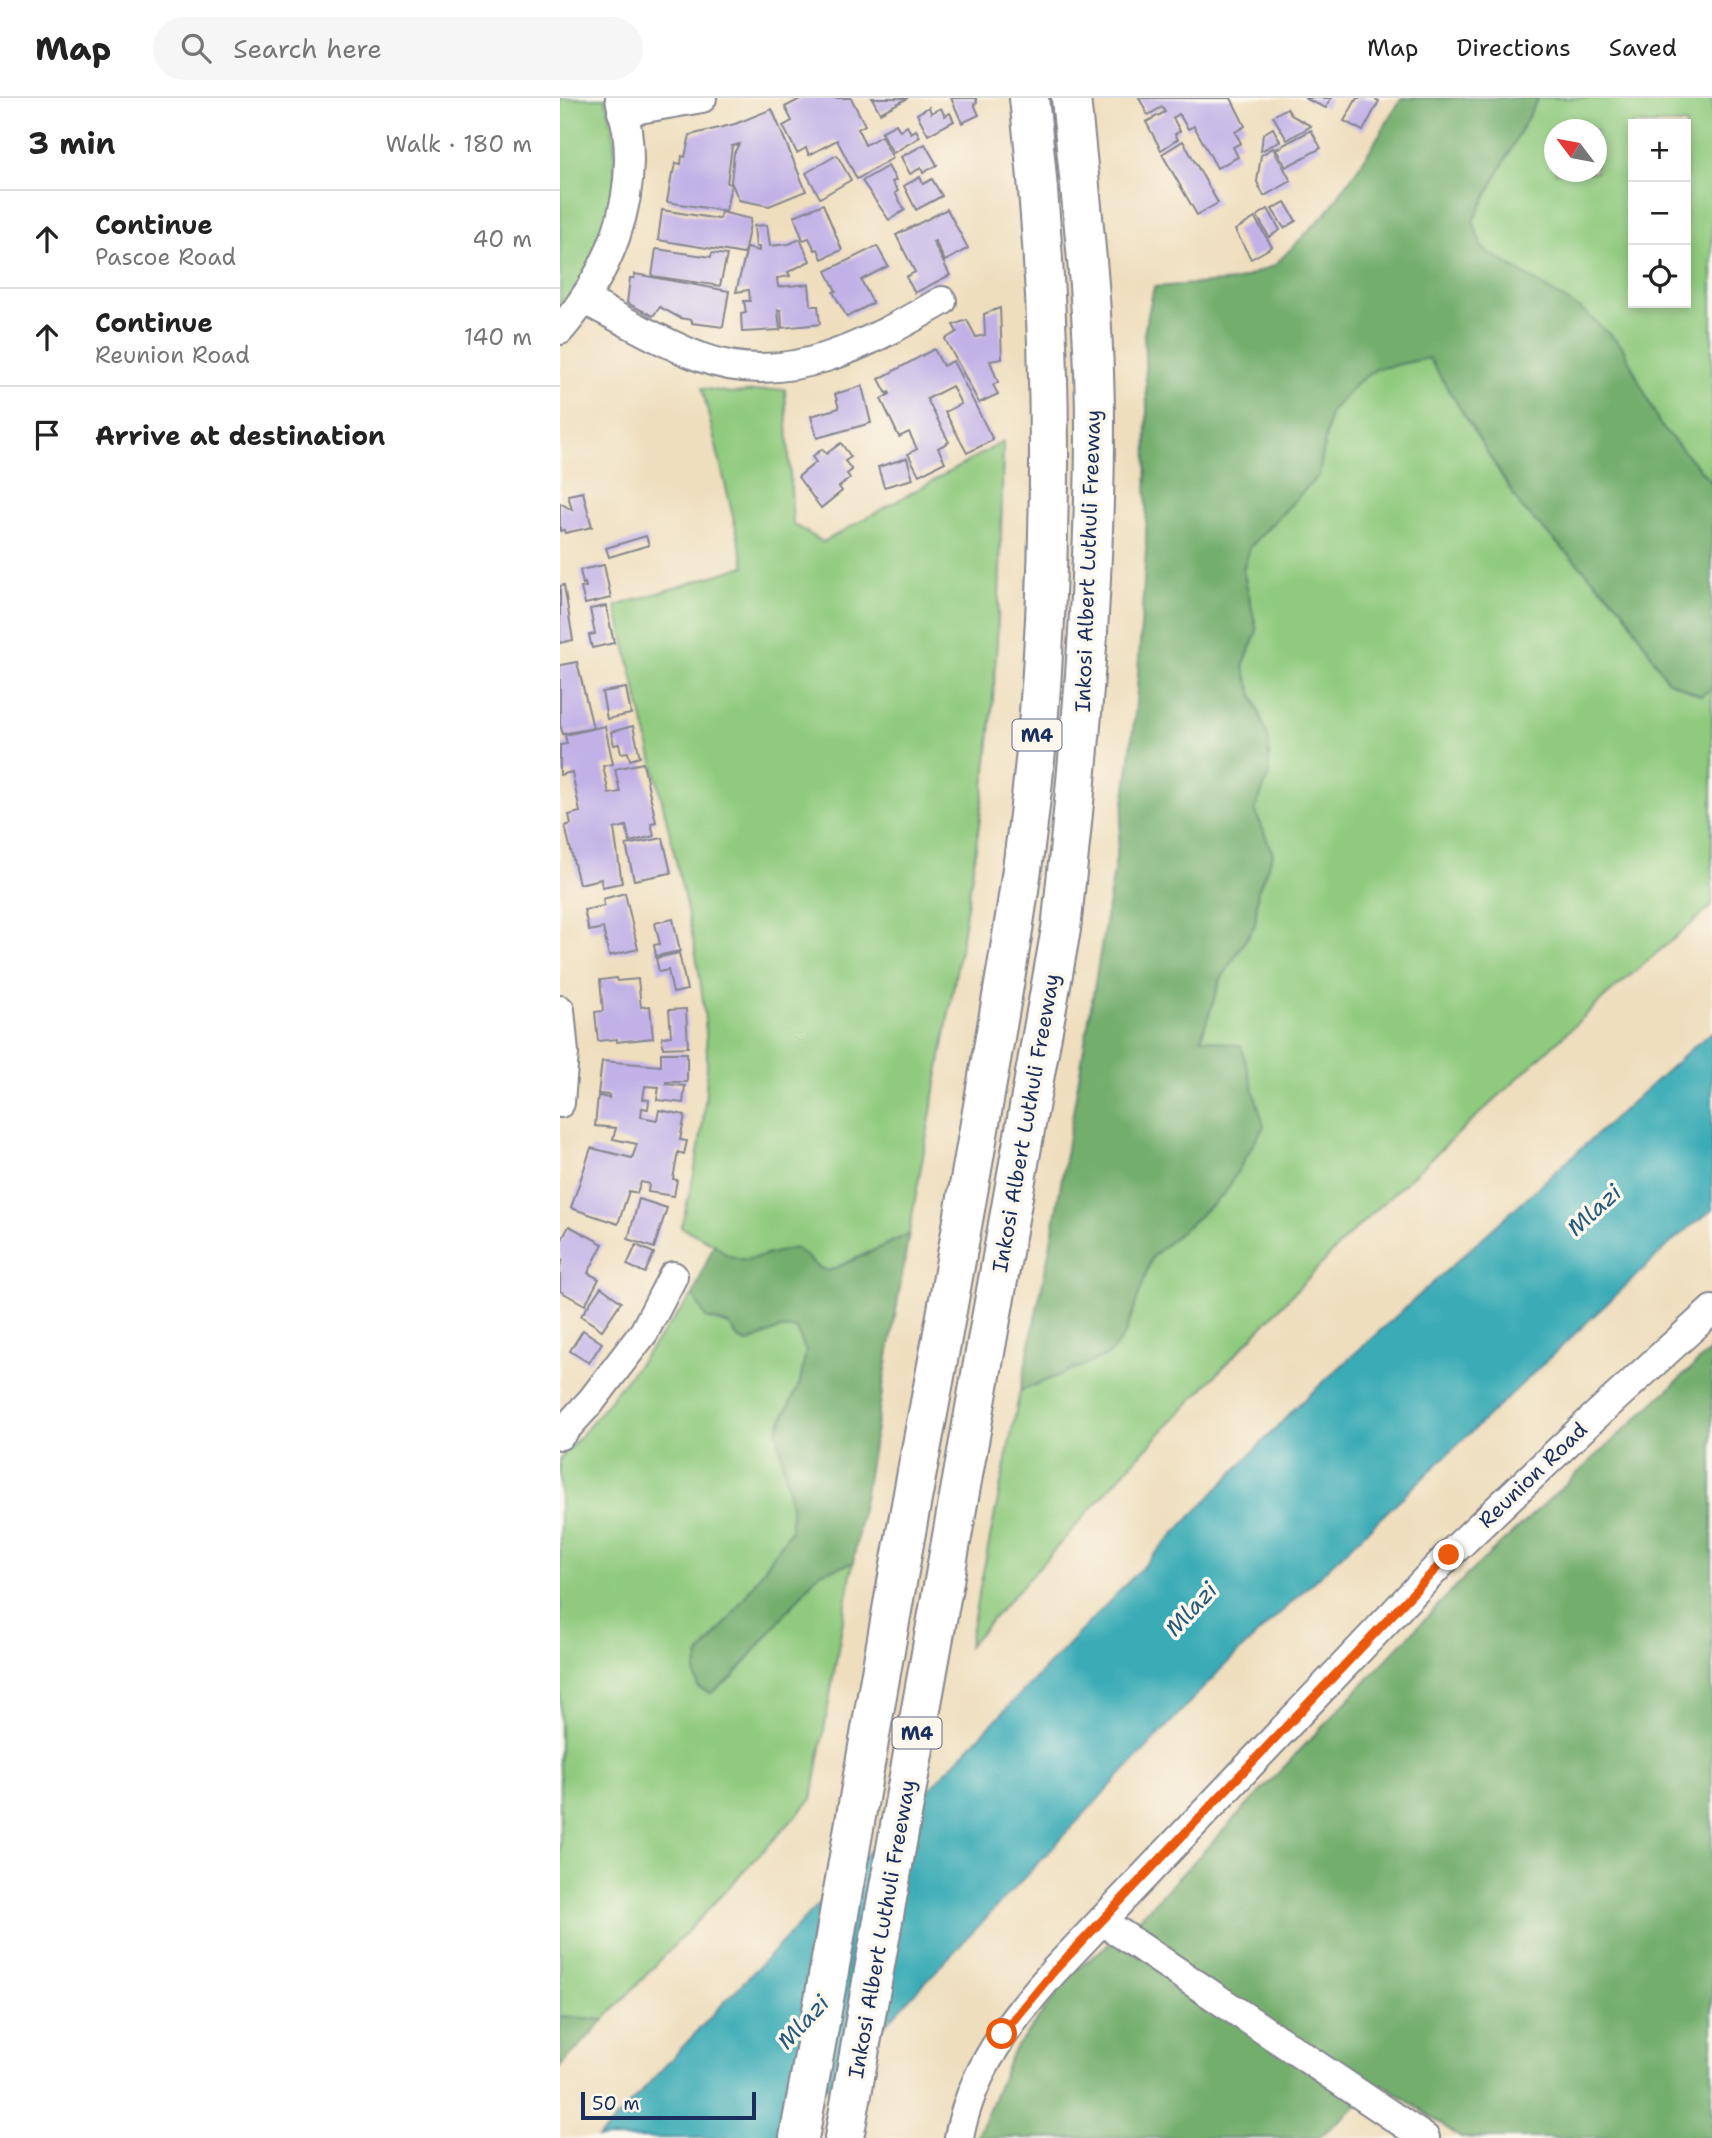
<!DOCTYPE html>
<meta charset="utf-8">
<style>
body{margin:0;font-family:"Shantell Sans",sans-serif;background:#f6f6f6;color:#222}
.controls{position:absolute;right:21px;top:21px;display:grid;overflow:hidden;border-radius:0px;box-shadow:0 4px 10px #0003}
.controls button{width:63px;height:63px;display:grid;place-items:center;padding:0;border:0;border-bottom:2px solid #e0e0e0;background:#fff;color:#222;font:35px sans-serif}
.compass{position:absolute;left:984px;top:21px;width:63px;height:63px;border-radius:50%;background:#fff;box-shadow:0 4px 10px #0003;rotate:302deg}
.scale{position:absolute;left:21px;bottom:18px;width:175px;box-sizing:border-box;padding-left:7px;border:4px solid #1b2f5e;border-top:0;font-size:19px;line-height:24px;white-space:nowrap;color:#1b2f5e;-webkit-text-stroke:5px #fbf7ec;paint-order:stroke}
.stop{position:absolute;width:21px;height:21px;margin:-16px;border:5px solid #ea580c;border-radius:50%;background:#fff}
.stop.end{background:#ea580c;border-color:#fff;box-shadow:0 2px 7px #0008}
.list{margin:0;padding:0;list-style:none}
h2{display:flex;justify-content:space-between;align-items:center;height:91px;margin:0;padding:0 28px;font-size:30px}
h2 small{font-size:23px;font-weight:400;color:#767676}
.list li{display:grid;grid-template-columns:46px 1fr auto;gap:21px;align-items:center;box-sizing:border-box;height:98px;padding:0 28px;border-top:2px solid #e0e0e0}
.list b{display:block;font-size:26px;white-space:nowrap}
.list p{margin:0;font-size:23px;white-space:nowrap;color:#767676}
.list em{font-size:23px;font-style:normal;color:#767676}
.icon{flex:none;width:38px;height:38px;fill:none;stroke:currentColor;stroke-width:2;stroke-linecap:round;stroke-linejoin:round}
.map{position:relative;flex:none;width:1152px;height:2040px;overflow:hidden}
header{display:flex;align-items:center;gap:42px;box-sizing:border-box;height:98px;padding:0 35px;background:#fff;border-bottom:2px solid #e0e0e0}
header strong{font-size:33px}
nav{display:flex;gap:38px;margin-inline-start:auto;font-size:24px}
.search{width:490px;height:63px;background:#f6f6f6;display:flex;align-items:center;gap:18px;box-sizing:border-box;padding:0 24px;border-radius:38px;color:#767676;font-size:26px}
main{display:flex}
aside{flex:1;background:#fff}
.map>svg:first-child{display:block}
.green{fill:#8fca7e;stroke:#557c6e;stroke-width:2;fill-rule:evenodd}
.forest{fill:#73ae6d;stroke:#476e66;stroke-width:2}
.water{fill:#3bacb6;stroke:#2b6e8a;stroke-width:2}
.building{fill:#c1b1e7}
.lines{fill:none;stroke-linecap:round;stroke-linejoin:round}
.minor-casing{stroke:#85868e;stroke-width:32}
.highway-casing{stroke:#85868e;stroke-width:42}
.minor{stroke:#fff;stroke-width:28}
.highway{stroke:#fff;stroke-width:38}
.route{stroke:#ea580c;stroke-width:9}
.labels{text-anchor:middle;dominant-baseline:central;stroke-width:7;stroke-linejoin:round;paint-order:stroke}
.shield{fill:#fbf7ec;stroke:#5e6b89;stroke-width:2}
.shield-label{font-size:19px;font-weight:bold;fill:#1b2f5e}
.street-label{font-size:21px;fill:#1b2f5e;stroke:#fbf7ec}
.water-label{font-size:23px;font-style:italic;fill:#265b7d;stroke:#fbf7ec}
</style>
<header>
<strong>Map</strong>
<div class="search"><svg class="icon" aria-label="search" viewBox="0 0 24 24"><circle cx="10" cy="10" r="6"/><path d="M15 15l6 6"/></svg>Search here</div>
<nav><a>Map</a><a>Directions</a><a>Saved</a></nav>
</header>
<main>
<aside>
<h2>3 min<small>Walk · 180 m</small></h2>
<ul class="list">
<li><svg class="icon" aria-label="ahead" viewBox="0 0 24 24"><path d="M12 20V5M6 11l6-6 6 6"/></svg><div><b>Continue</b><p>Pascoe Road</p></div><em>40 m</em></li>
<li><svg class="icon" aria-label="ahead" viewBox="0 0 24 24"><path d="M12 20V5M6 11l6-6 6 6"/></svg><div><b>Continue</b><p>Reunion Road</p></div><em>140 m</em></li>
<li><svg class="icon" aria-label="arrive" viewBox="0 0 24 24"><path d="M6 21V4h12l-3 4 3 4H6"/></svg><div><b>Arrive at destination</b></div></li>
</ul>
</aside>
<div class="map">
<svg width="1152" height="2040" viewBox="0 0 1152 2040">
<rect width="100%" height="100%" fill="#fbf7ec"/>
<filter id="ink" filterUnits="userSpaceOnUse"><feTurbulence type="fractalNoise" baseFrequency=".0143" numOctaves="2"/><feDisplacementMap in="SourceGraphic" scale="14" xChannelSelector="R" yChannelSelector="G"/><feConvolveMatrix kernelMatrix="1 2 1 2 8 2 1 2 1" color-interpolation-filters="sRGB"/></filter>
<filter id="wash" filterUnits="userSpaceOnUse"><feTurbulence type="fractalNoise" baseFrequency=".00686" numOctaves="4" result="noise"/><feDisplacementMap in="SourceGraphic" scale="28" xChannelSelector="R" yChannelSelector="G"/><feGaussianBlur stdDeviation="1.57" result="paint"/><feColorMatrix in="noise" values="0 0 0 0 0 0 0 0 0 0 0 0 0 0 0 0 0 1.4 0 .05"/><feComposite in="paint" operator="in"/></filter>
<g filter="url(#wash)">
<rect width="100%" height="100%" fill="#efdebe"/>
<g class="green">
<path d="M0,0h45c16,43 13,113 -8,154 -10,21 -25,41 -37,60z"/>
<path d="M978,0h174v385l-52,-58 -38,-79 -36,-33 -105,-65 -8,-27zM1073,26h53v179h-53zM995,32h41v42h-41z"/>
<path d="M869,260l92,149 101,101 45,72 34,16 11,-8v218l-107,91 -255,237 -215,226 -167,186 52,-255 89,-37 16,-20 27,-77 73,-64 -24,-155 20,-59 34,-54 3,-35 15,-36 -18,-44 14,-36v-32l-26,-76 14,-35 -14,-61 7,-23 69,-72 11,-62 27,-30 19,-14z"/>
<path d="M142,290l29,5 54,-4 8,135 30,18 180,-100c-2,110 -4,219 -17,328 -18,155 -50,310 -77,464l-80,37c-18,-4 -18,-13 -34,-22l-50,11 -18,-5 -13,-11 -33,-17c15,-57 27,-113 26,-173 -2,-74 -20,-144 -36,-215 -18,-78 -37,-156 -55,-233l129,-40z"/>
<path d="M133,1197l13,22 24,8 8,14 9,4 32,-14 17,-1 10,23 -6,32 -23,47 14,75v25l-63,91 -29,34 34,22 86,-104 34,-10 -41,236 -208,221 -44,-4v-557l25,-28z"/>
</g>
<g class="forest">
<path d="M842,0h136l-65,123 9,27 104,65 36,33 38,79 52,58v205l-11,8 -34,-16 -45,-72 -101,-101 -92,-149 -53,11 -19,14 -27,30 -11,62 -69,72 -7,23 14,61 -14,35 26,76v32l-14,36 18,44 -15,36 -3,35 -34,54 -20,59 40,8 23,80 -39,67 -73,64 -27,77 -16,21 -89,36 31,-149 63,-371 13,-89 9,-78 10,-155 1,-144 -3,-72 10,-46 82,-6 39,-16 52,-53 36,-51z"/>
<path d="M349,1136l-56,329 -34,10 -86,104 -22,16 -13,-5 -3,-17 4,-16 29,-34 63,-91v-25l-14,-75 23,-47 6,-32 -10,-23 -17,1 -32,14 -8,-4 -9,-14 -24,-7 -13,-23 21,-51 13,11 18,5 50,-12c15,9 17,19 34,23z"/>
<path d="M1152,1251v789h-251l-78,-54 -65,54h-341l35,-85 62,-81 64,-52 330,-346z"/>
<path d="M0,1918l44,4 -44,47z"/>
</g>
<path class="water" d="M1152,934v178l-37,29 -453,429 -444,470h-180l119,-128 580,-604 396,-359z"/>
<g id="blocks">
<g class="building">
<path d="M242,0h49l14,27 -7,4 7,16 16,-9 12,22 -36,21 -20,-39 -28,15 -3,-7 -9,5 -14,-27 9,-5 -7,-14z"/>
<path d="M312,0h36l-28,15z"/>
<path d="M391,0h25l1,4 -3,2 5,11 -17,8z"/>
<path d="M579,0h92l14,28 -10,6 6,11 -8,4 5,10 -21,11 -23,-42 -6,3 -9,-15 -6,4 7,13 -5,3 3,5 -17,11 -15,-28 19,-10 -3,-5 -14,8z"/>
<path d="M744,0h27l-5,10z"/>
<path d="M797,0h16l6,3 -16,30 -19,-10z"/>
<path d="M369,9l2,6 10,-5 4,8 5,-3 4,8 -26,14 -11,-21z"/>
<path d="M727,10l4,7 20,11 -24,14 -14,-24z"/>
<path d="M212,11l34,82 -37,15 -30,-6 -8,-18 3,-29 5,-9 -7,2 -5,37 4,1 -5,27 -59,-9 5,-29h2l2,-10 5,1 1,-8 3,1 5,-22 45,-11z"/>
<path d="M336,26l4,7 7,-5 4,7 5,-3 4,7 -27,16 -12,-21z"/>
<path d="M713,30l7,13 -19,10 2,-17z"/>
<path d="M751,32l10,18 -35,19 -10,-18z"/>
<path d="M623,43l35,62 -21,12 -35,-61z"/>
<path d="M365,46l12,21 -14,8 -2,-5 -11,6 -9,-17z"/>
<path d="M713,50l18,33 -27,15 -7,-14 4,-27z"/>
<path d="M277,57l14,25 -31,18 -14,-25z"/>
<path d="M328,68l8,14 -4,2 6,9 -3,2 10,17 -16,10 -27,-39z"/>
<path d="M360,79l3,7 9,-5 10,17 -26,14 -12,-24z"/>
<path d="M725,104l11,19 -12,7 -12,-19z"/>
<path d="M263,106l19,46 -20,9 -4,-10 -3,1 -6,-12 -6,2 -9,-24z"/>
<path d="M387,111l21,39 -23,13 -10,-20 -2,1 17,33 -35,18 -9,-16 9,-5 -19,-37z"/>
<path d="M708,111l12,21 -11,7 -12,-21z"/>
<path d="M102,112l57,9 2,-7 30,7 -7,35 -86,-14z"/>
<path d="M695,120l17,29 -21,12 -16,-29z"/>
<path d="M207,127l3,21 19,-2 11,-5 10,22 -22,11 2,4 -13,2 1,9 31,-3 2,22h7l2,18 -38,4 -1,-18h-3l2,20 -38,2 -1,-18 5,-1 -2,-12h6l-1,-11 -13,2 11,-44 12,3v-4h-3l-2,-21z"/>
<path d="M317,148l11,20 -27,14 12,23 -26,14 -14,-25 3,-1 -10,-20z"/>
<path d="M96,151l55,8 1,-4 15,2 -7,31 -68,-10z"/>
<path d="M75,176l94,17 -6,36 -31,-4v-3l-12,-2 -20,-11 -7,9 -26,-13 3,-25h4z"/>
<path d="M440,210l2,51 -12,2 8,21 -5,3 5,9 -19,9 -34,-64 12,-7 -4,-7 14,-5 9,17 9,-2 -1,-21z"/>
<path d="M374,251l9,17 10,-5 40,79 -26,13 -22,-41 16,-8 -9,-18 -25,13 22,43 -11,6 7,14 -26,13 -11,-21 9,-5 -8,-17 -10,5 -18,-38 9,-5 -1,-2 -2,2 -8,-15z"/>
<path d="M302,288l9,37 -54,15 -6,-22 28,-8 -4,-14z"/>
<path d="M281,345l10,14 -6,4 7,9 -5,4 3,4 -11,9 3,4 -21,17 -23,-31 18,-15 -4,-5 10,-8 4,5z"/>
<path d="M347,360l6,21 -29,8 -6,-20z"/>
<path d="M23,394l9,35 -27,6 -1,-3 -4,1v-28l12,7 -4,-15z"/>
<path d="M86,438l3,9 -40,12 -3,-9z"/>
<path d="M44,467l7,33 -26,6 -4,-16 5,-1 -1,-4 -2,1 -3,-14z"/>
<path d="M4,487l9,55 -13,3v-57z"/>
<path d="M46,508l8,37 -22,5 -3,-13 6,-1 -5,-25z"/>
<path d="M17,564l16,66 -30,6 -3,-9v-60z"/>
<path d="M66,590l5,26 -24,5 -5,-27z"/>
<path d="M45,628l8,38 -10,2 6,28 11,-2 -5,-23 28,-6 13,59 -5,1 3,13 -24,6 -4,-16 -12,3 8,54 -20,4 -1,-8 -22,5 -14,-58 6,-2 -2,-9 11,-3 -8,-40 -12,3v-30l7,-1 -2,-9z"/>
<path d="M73,628l7,31 -10,3 -2,-8 -7,1 -2,-9 -5,1 -3,-13z"/>
<path d="M103,740l8,35 -37,7 -8,-35z"/>
<path d="M65,795l13,56 -29,7 -6,-28 -14,3 -5,-21 20,-4 -1,-7z"/>
<path d="M113,821l7,32 -24,5 -2,-11 6,-1 -5,-21z"/>
<path d="M119,855l8,37 -14,3 -5,-23 -9,2 -3,-14z"/>
<path d="M56,880l1,3 21,-2 3,28 9,-1 3,32 -36,4v-3l-19,2 -3,-29 8,-1 -3,-31z"/>
<path d="M126,911l2,38 -25,1 -1,-11 9,-1 -2,-26z"/>
<path d="M101,955h26v29h-21v2l19,2 -2,17 -26,-3 2,-13 -14,-1 -2,13 6,1 -1,9 -6,-1 -1,9 16,3 2,-10 26,5 -5,25 7,1 -3,13 -6,-2 -5,27 4,1 -3,16 -26,-4 1,-8 -8,-2 -4,11 -8,-2 -11,33 -47,-16 20,-60 41,10 5,-14 -24,-5 3,-11 -21,-2 3,-30 11,2v-3l-11,-1 4,-33 59,5z"/>
<path d="M79,1101l28,9 -13,40 -26,-9z"/>
<path d="M9,1128l34,18 -15,29 11,6 -14,26 -25,-14v-25l3,-6 -3,-2v-15z"/>
<path d="M76,1147l18,8 -9,20 -18,-8z"/>
<path d="M41,1189l20,15 -19,28 -21,-14z"/>
<path d="M23,1232l19,13 -13,20 -19,-12z"/>
</g>
</g>
</g>
<g filter="url(#ink)">
<use href="#blocks" fill-opacity="0" stroke="#85868e" stroke-width="2"/>
<g class="lines">
<g class="minor-casing">
<g id="minor">
<path d="M62,14l80,-14"/>
<path d="M25,202c38,20 76,42 115,57 87,33 169,-14 242,-56"/>
<path d="M0,232c48,-55 77,-126 67,-200 -2,-11 -5,-21 -7,-32"/>
<path d="M0,912l4,43 -4,50"/>
<path d="M0,1337l32,-35 52,-68 29,-56"/>
<path d="M542,1823l323,217"/>
<path d="M399,2040c12,-67 51,-117 95,-167l395,-416 141,-134 122,-111"/>
</g>
</g>
<g class="highway-casing">
<g id="highway">
<path d="M239,2040c44,-238 82,-477 127,-714 22,-115 42,-231 62,-347 20,-112 39,-224 49,-338 18,-213 16,-428 -8,-641"/>
<path d="M284,2040l217,-1209c18,-167 34,-334 34,-503 0,-110 -13,-219 -24,-328"/>
</g>
</g>
<use href="#minor" class="minor"/>
<use href="#highway" class="highway"/>
</g>
</g>
<g class="lines" filter="url(#ink)">
<path class="route" d="M442,1936l52,-63 395,-416"/>
</g>
<g class="labels">
<g class="shield">
<rect x="452.5" y="621.5" width="49" height="31" rx="5"/>
<rect x="332.5" y="1619.5" width="49" height="31" rx="5"/>
</g>
<g class="shield-label">
<text x="477" y="637">M4</text>
<text x="357" y="1635">M4</text>
</g>
<g class="street-label">
<text transform="translate(528 463) rotate(-88)">Inkosi Albert Luthuli Freeway</text>
<text transform="translate(466 1025) rotate(-80)">Inkosi Albert Luthuli Freeway</text>
<text transform="translate(973 1377) rotate(-44)">Reunion Road</text>
<text transform="translate(322 1831) rotate(-80)">Inkosi Albert Luthuli Freeway</text>
</g>
<g class="water-label">
<text transform="translate(1034 1112) rotate(-42)">Mlazi</text>
<text transform="translate(631 1511) rotate(-47)">Mlazi</text>
<text transform="translate(243 1924) rotate(-47)">Mlazi</text>
</g>
</g>
</svg>
<div class="controls">
<button>+</button>
<button>−</button>
<button><svg class="icon" aria-label="locate" viewBox="0 0 24 24"><circle cx="12" cy="12" r="6"/><path d="M12 2v4M12 18v4M2 12h4M18 12h4"/></svg></button>
</div>
<svg class="compass" viewBox="-18 -18 36 36"><path d="M0-13l5 13h-10z" fill="#e53935"/><path d="M0 13l5-13h-10z" fill="#767676"/></svg>
<div class="scale">50 m</div>
<div class="stop" style="left:442px;top:1936px"></div>
<div class="stop end" style="left:889px;top:1457px"></div>
</div>
</main>
